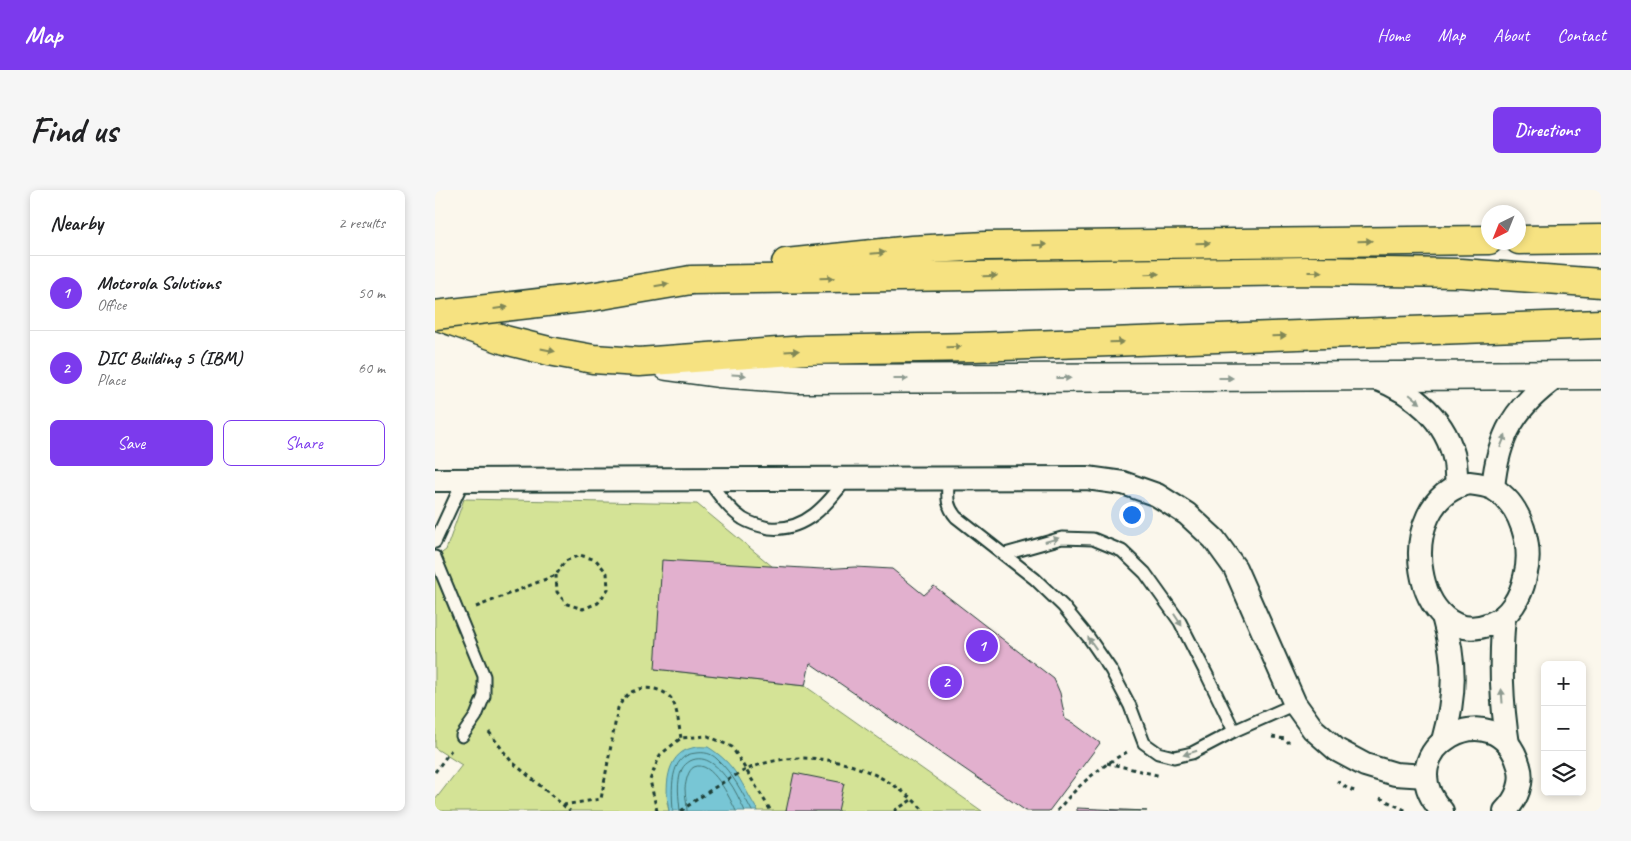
<!DOCTYPE html>
<meta charset="utf-8">
<style>
body{margin:0;font-family:Caveat,sans-serif;background:#f6f6f6;color:#202124}
.controls{position:absolute;right:15px;bottom:15px;display:grid;overflow:hidden;border-radius:8px;box-shadow:0 2px 8px #0003}
.controls button{width:45px;height:45px;display:grid;place-items:center;padding:0;border:0;border-bottom:1px solid #e0e0e0;background:#fff;color:#202124;font:25px sans-serif}
.compass{position:absolute;left:1046px;top:15px;width:45px;height:45px;border-radius:50%;background:#fff;box-shadow:0 2px 8px #0003;rotate:223deg}
.you{position:absolute;left:696px;top:324px;width:18px;height:18px;margin:-12px;border:4px solid #fff;border-radius:50%;background:#1a73e8;box-shadow:0 0 0 8px #1a73e833}
.badge{display:grid;place-items:center;width:32px;height:32px;border-radius:50%;background:#7c3aed;color:#fff;font-size:16px;font-weight:700}
.pin{position:absolute;translate:-50% -50%;border:2px solid #fff;box-shadow:0 1px 5px #0006}
.list{margin:0;padding:0;list-style:none}
h2{display:flex;justify-content:space-between;align-items:center;height:65px;margin:0;padding:0 20px;font-size:21px}
h2 small{font-size:16px;font-weight:400;color:#757577}
.list li{display:grid;grid-template-columns:32px 1fr auto;gap:15px;align-items:center;box-sizing:border-box;height:75px;padding:0 20px;border-top:1px solid #e0e0e0}
.list b{display:block;font-size:19px;white-space:nowrap}
.list p{margin:0;font-size:16px;white-space:nowrap;color:#757577}
.list em{font-size:16px;font-style:normal;color:#757577}
.actions{display:flex;gap:10px;padding:15px 20px}
.actions a{flex:1;padding:11px 0;border:1px solid #7c3aed;border-radius:8px;text-align:center;font-size:18px;color:#7c3aed}
.actions .main{background:#7c3aed;color:#fff}
.icon{flex:none;width:28px;height:28px;fill:none;stroke:currentColor;stroke-width:2;stroke-linecap:round;stroke-linejoin:round}
.map{position:relative;flex:none;width:1166px;height:621px;overflow:hidden;border-radius:8px}
header{display:flex;align-items:center;gap:30px;box-sizing:border-box;height:70px;padding:0 25px;background:#7c3aed;color:#fff}
header strong{font-size:24px}
nav{display:flex;gap:28px;margin-inline-start:auto;font-size:18px}
.intro{display:flex;align-items:center;justify-content:space-between;box-sizing:border-box;height:120px;padding:0 30px}
h1{margin:0;font-size:35px}
.button{padding:12px 22px;border-radius:8px;background:#7c3aed;color:#fff;font-size:18px;font-weight:700}
main{display:flex;gap:30px;padding:0 30px}
aside{flex:1;background:#fff;border-radius:8px;box-shadow:0 2px 8px #0003}
.map>svg:first-child{display:block}
.green{fill:#d4e396;stroke:#7a9065}
.water{fill:#78c6d5;stroke:#548f95}
.lines{fill:none;stroke-linecap:round;stroke-linejoin:round}
.shore{stroke:#437474;stroke-width:1}
.building{fill:#e2b0ce;stroke:#1f3d34}
.lane-casing{stroke:#1f3d34;stroke-width:15}
.street-casing{stroke:#1f3d34;stroke-width:26}
.secondary-casing{stroke:#1f3d34;stroke-width:31}
.highway-casing{stroke:#1f3d34;stroke-width:31}
.path{stroke:#1f3d34;stroke-width:3;stroke-dasharray:4 4;stroke-linecap:butt}
.lane{stroke:#fbf7ec;stroke-width:11}
.street{stroke:#fbf7ec;stroke-width:22}
.secondary{stroke:#fbf7ec;stroke-width:28}
.highway{stroke:#f6e281;stroke-width:28}
.highway-bridge-casing{stroke:#1f3d34;stroke-width:31;stroke-linecap:butt}
.highway-bridge{stroke:#f6e281;stroke-width:28}
.oneway{fill:#808757}
.oneway2{fill:#8d9a90}
</style>
<header>
<strong>Map</strong>
<nav><a>Home</a><a>Map</a><a>About</a><a>Contact</a></nav>
</header>
<div class="intro"><h1>Find us</h1><a class="button">Directions</a></div>
<main>
<aside>
<h2>Nearby<small>2 results</small></h2>
<ul class="list">
<li><span class="badge">1</span><div><b>Motorola Solutions</b><p>Office</p></div><em>50 m</em></li>
<li><span class="badge">2</span><div><b>DIC Building 5 (IBM)</b><p>Place</p></div><em>60 m</em></li>
</ul>
<div class="actions"><a class="main">Save</a><a>Share</a></div>
</aside>
<div class="map">
<svg width="1166" height="621" viewBox="0 0 1166 621">
<rect width="100%" height="100%" fill="#fbf7ec"/>
<filter id="ink" filterUnits="userSpaceOnUse"><feTurbulence type="fractalNoise" baseFrequency=".02" numOctaves="2"/><feDisplacementMap in="SourceGraphic" scale="10" xChannelSelector="R" yChannelSelector="G"/><feConvolveMatrix kernelMatrix="1 2 1 2 8 2 1 2 1" color-interpolation-filters="sRGB"/></filter>
<g filter="url(#ink)">
<path class="green" d="M29,309l233,5 76,63 -118,102 150,17 177,125h-224l-1,-2 -90,-7 2,9h-234v-11l27,-35 -27,-17v-190l11,-8z"/>
<path class="water" d="M273,557c29,18 33,37 50,64h-89c-4,-22 -4,-57 23,-63 5,-2 11,-1 16,-1z"/>
<g class="lines">
<g class="shore">
<path d="M238,621c-1,-19 -5,-56 23,-58 8,-1 15,0 21,6 16,15 25,33 35,52"/>
<path d="M245,621c-1,-14 -4,-28 2,-42 2,-4 5,-6 8,-8 16,-8 29,7 38,19 7,9 12,21 17,31"/>
<path d="M252,621c0,-8 -2,-15 -2,-23 1,-7 3,-18 9,-21 18,-8 36,32 42,44"/>
</g>
</g>
<g class="building">
<path d="M227,370l160,9 33,-2 37,2 32,26 10,-9 120,93 6,14 5,26 8,4 27,20 -51,68h-23l-216,-148 -5,23 -150,-17z"/>
<path d="M359,583l50,10 -6,28h-52z"/>
<path d="M642,618l70,3h-70z"/>
</g>
<g class="lines">
<g class="lane-casing">
<g id="lane">
<path d="M513,288c0,17 -3,26 8,39l79,62 28,27 26,32 22,32 19,36 14,37 14,10 16,4 18,-4 42,-22 61,-27"/>
<path d="M272,289c11,14 21,30 36,40 8,5 17,7 26,9 36,4 59,-24 78,-50"/>
<path d="M0,352l29,-63"/>
<path d="M570,364l57,-16 31,1 29,12 23,22 35,49 28,55 26,54"/>
<path d="M0,367l49,119v20l-8,20 -14,20"/>
</g>
</g>
<g class="street-casing">
<g id="street">
<path d="M940,188c38,14 72,42 80,84 1,8 1,16 2,23"/>
<path d="M0,290l652,-2 36,5 34,12 30,19 27,25 21,29 60,136 18,25 24,21 28,15 30,9 31,2"/>
<path d="M1034,293c9,1 18,2 25,6 28,17 39,58 31,88 -4,19 -15,40 -35,47 -75,29 -101,-124 -21,-141z"/>
<path d="M1058,298c5,-53 22,-82 65,-112"/>
<path d="M1008,426c13,47 13,77 0,125"/>
<path d="M1069,426c-4,43 -3,85 4,128"/>
<path d="M1007,621c-57,-62 55,-123 77,-45 5,16 -2,33 -14,45"/>
</g>
</g>
<g class="secondary-casing">
<path id="secondary" d="M232,176l51,7 81,6 802,-4"/>
</g>
<g class="highway-casing">
<g id="highway">
<path d="M1084,50l82,-1"/>
<path d="M351,73l126,-13 74,-4 503,-6"/>
<path d="M256,90l617,-9 153,2 140,10"/>
<path d="M0,125l70,25 44,11 44,8 46,3 167,-12 168,-3 627,-23"/>
</g>
</g>
<g class="path">
<path d="M41,417l80,-32 9,-14 15,-6 16,5 11,13 1,16 -10,14 -15,6 -16,-5 -10,-12 -1,-17"/>
<path d="M54,542l22,29 59,50"/>
<path d="M837,547l13,2 4,4"/>
<path d="M672,573l54,13"/>
<path d="M0,582l16,-22"/>
<path d="M902,591l11,8 7,2"/>
<path d="M945,608l27,13"/>
<path d="M128,615l38,-6 17,-91c4,-7 8,-14 16,-17 13,-6 35,-2 40,13 4,10 5,23 7,34"/>
<path d="M222,621l-7,-31 10,-25 21,-17 27,-2 24,11 39,64"/>
<path d="M246,621c20,-15 42,-30 65,-41 59,-27 136,-6 178,41"/>
<path d="M459,621l19,-12"/>
<path d="M622,621c20,-25 42,-44 70,-59"/>
</g>
<use href="#lane" class="lane"/>
<use href="#street" class="street"/>
<use href="#secondary" class="secondary"/>
<use href="#highway" class="highway"/>
<g class="highway-bridge-casing">
<path id="highway-bridge" d="M0,125l155,-18 101,-17"/>
</g>
<use href="#highway-bridge" class="highway-bridge"/>
</g>
<defs><path id="oneway-solid" d="M-6-.8H1V-3.2L6.5 0L1 3.2V.8H-6Z" transform="scale(1.25)"/></defs>
<g class="oneway">
<use href="#oneway-solid" transform="translate(930 51) rotate(-1)"/>
<use href="#oneway-solid" transform="translate(768 53) rotate(-1)"/>
<use href="#oneway-solid" transform="translate(605 55) rotate(-1)"/>
<use href="#oneway-solid" transform="translate(443 63) rotate(-5)"/>
<use href="#oneway-solid" transform="translate(880 82)"/>
<use href="#oneway-solid" transform="translate(717 84) rotate(-1)"/>
<use href="#oneway-solid" transform="translate(555 86) rotate(-1)"/>
<use href="#oneway-solid" transform="translate(392 88) rotate(-1)"/>
<use href="#oneway-solid" transform="translate(227 95) rotate(-10)"/>
<use href="#oneway-solid" transform="translate(66 118) rotate(-7)"/>
<use href="#oneway-solid" transform="translate(844 146) rotate(-2)"/>
<use href="#oneway-solid" transform="translate(682 152) rotate(-2)"/>
<use href="#oneway-solid" transform="translate(519 157) rotate(-1)"/>
<use href="#oneway-solid" transform="translate(113 160) rotate(12)"/>
<use href="#oneway-solid" transform="translate(357 161) rotate(-4)"/>
</g>
<g class="oneway2">
<use href="#oneway-solid" transform="translate(304 185) rotate(4)"/>
<use href="#oneway-solid" transform="translate(629 188)"/>
<use href="#oneway-solid" transform="translate(791 188)"/>
<use href="#oneway-solid" transform="translate(466 189)"/>
<use href="#oneway-solid" transform="translate(980 209) rotate(39)"/>
<use href="#oneway-solid" transform="translate(1068 251) rotate(-68)"/>
<use href="#oneway-solid" transform="translate(617 350) rotate(-16)"/>
<use href="#oneway-solid" transform="translate(743 430) rotate(57)"/>
<use href="#oneway-solid" transform="translate(657 453) rotate(-125)"/>
<use href="#oneway-solid" transform="translate(1067 506) rotate(-94)"/>
<use href="#oneway-solid" transform="translate(755 563) rotate(162)"/>
</g>
</g>
</svg>
<div class="controls">
<button>+</button>
<button>−</button>
<button><svg class="icon" aria-label="layers" viewBox="0 0 24 24"><path d="M12 4l9 5-9 5-9-5zM3 14l9 5 9-5"/></svg></button>
</div>
<svg class="compass" viewBox="-18 -18 36 36"><path d="M0-13l5 13h-10z" fill="#e53935"/><path d="M0 13l5-13h-10z" fill="#757577"/></svg>
<div class="you"></div>
<div class="pin badge" style="left:547px;top:456px">1</div>
<div class="pin badge" style="left:511px;top:492px">2</div>
</div>
</main>
